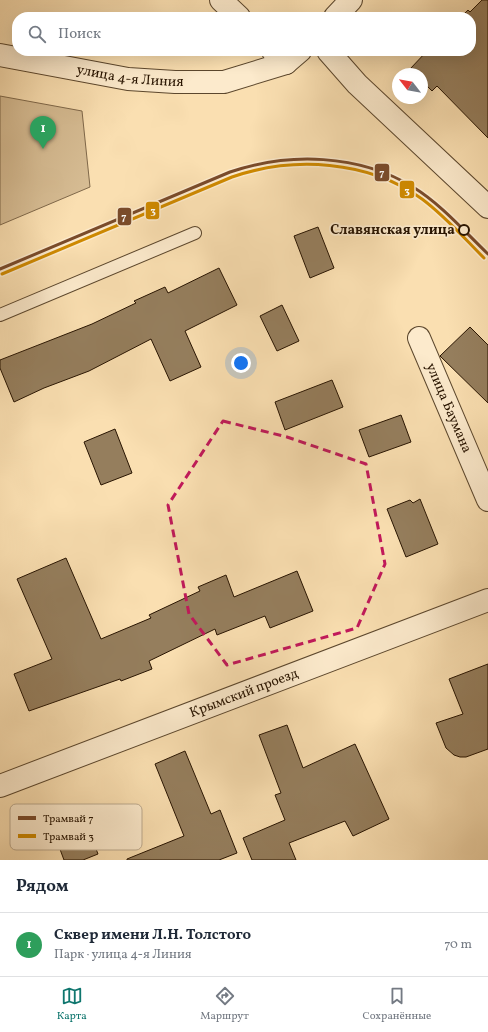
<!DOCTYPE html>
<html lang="ru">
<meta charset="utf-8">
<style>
body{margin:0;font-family:Vollkorn,serif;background:#f6f6f7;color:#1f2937}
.compass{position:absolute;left:392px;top:68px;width:36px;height:36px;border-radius:50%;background:#fff;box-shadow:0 4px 16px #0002;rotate:301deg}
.you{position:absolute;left:241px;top:363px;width:14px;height:14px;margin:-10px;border:3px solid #fff;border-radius:50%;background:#1a73e8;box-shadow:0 0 0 6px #1a73e833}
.badge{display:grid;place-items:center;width:26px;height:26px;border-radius:50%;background:#0f766e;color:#fff;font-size:13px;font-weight:700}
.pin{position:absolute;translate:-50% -33px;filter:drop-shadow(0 1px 2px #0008)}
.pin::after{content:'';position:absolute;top:21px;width:14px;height:12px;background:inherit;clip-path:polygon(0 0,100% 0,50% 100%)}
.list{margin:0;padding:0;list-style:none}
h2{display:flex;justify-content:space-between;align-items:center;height:52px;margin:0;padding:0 16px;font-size:17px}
h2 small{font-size:13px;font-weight:400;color:#747a83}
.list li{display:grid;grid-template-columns:26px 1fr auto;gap:12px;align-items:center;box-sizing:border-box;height:64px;padding:0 16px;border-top:1px solid #e0e1e3}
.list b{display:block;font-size:15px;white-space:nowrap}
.list p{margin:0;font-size:13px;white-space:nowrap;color:#747a83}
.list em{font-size:13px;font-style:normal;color:#747a83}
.icon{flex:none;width:22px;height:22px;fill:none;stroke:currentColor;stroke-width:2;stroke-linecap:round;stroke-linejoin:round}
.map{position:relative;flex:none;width:488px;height:860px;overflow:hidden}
.search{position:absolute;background:#fff;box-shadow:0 4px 16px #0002;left:12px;right:12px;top:12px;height:44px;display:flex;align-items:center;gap:10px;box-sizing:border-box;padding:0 14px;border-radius:16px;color:#747a83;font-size:15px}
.sheet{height:116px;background:#fff}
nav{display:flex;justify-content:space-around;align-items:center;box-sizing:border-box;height:56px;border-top:1px solid #e0e1e3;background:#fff;font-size:11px;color:#747a83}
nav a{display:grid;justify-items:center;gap:2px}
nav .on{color:#0f766e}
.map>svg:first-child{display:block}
.green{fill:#d6bc93;stroke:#7f684a}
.building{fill:#957e5d;stroke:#281401}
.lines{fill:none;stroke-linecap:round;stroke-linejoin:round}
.service-casing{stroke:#5c472d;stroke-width:14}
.minor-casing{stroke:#5c472d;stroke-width:24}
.tertiary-casing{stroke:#5c472d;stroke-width:24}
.service{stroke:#fceacc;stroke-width:12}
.minor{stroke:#fceacc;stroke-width:22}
.tertiary{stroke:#fceacc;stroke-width:22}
.tram-1-casing{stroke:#fceacc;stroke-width:6}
.tram-2-casing{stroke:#fceacc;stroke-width:6}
.tram-1{stroke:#7a4b2a;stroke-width:3}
.tram-2{stroke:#ce8900;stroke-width:3}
.marked{fill:none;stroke:#c2185b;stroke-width:3;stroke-dasharray:8 5;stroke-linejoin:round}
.stop-dot{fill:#fceacc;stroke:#281401;stroke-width:2}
.labels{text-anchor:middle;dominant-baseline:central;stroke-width:3.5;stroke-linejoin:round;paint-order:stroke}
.street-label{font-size:14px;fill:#281401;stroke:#fceacc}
.stop-label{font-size:14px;font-weight:bold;fill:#281401;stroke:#fceacc;text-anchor:end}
.key{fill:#fceacc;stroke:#bcaa8f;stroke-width:1}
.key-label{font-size:11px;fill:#281401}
.line-badge{stroke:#fceacc;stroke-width:1.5}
.badge-label{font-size:11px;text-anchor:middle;font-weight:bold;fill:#fff}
</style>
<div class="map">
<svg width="488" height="860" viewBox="0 0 488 860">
<rect width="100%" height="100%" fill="#fadfb1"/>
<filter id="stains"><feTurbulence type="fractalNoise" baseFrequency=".005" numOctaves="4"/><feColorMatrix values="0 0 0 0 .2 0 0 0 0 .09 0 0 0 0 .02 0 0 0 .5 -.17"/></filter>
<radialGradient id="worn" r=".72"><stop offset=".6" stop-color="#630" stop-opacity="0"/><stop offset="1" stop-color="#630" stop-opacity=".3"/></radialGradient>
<path class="green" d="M0,96l82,15 8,76 -90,38z"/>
<g class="building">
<path d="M482,0h6v138l-51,-52 -5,5 -10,-10v-7h-7l-5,-5 17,-18h44v-34h-10l7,-7 2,2z"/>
<path d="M318,227l16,41 -24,10 -16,-42z"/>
<path d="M219,268l18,37 -52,26 16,36 -31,14 -19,-42 -62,32 -45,17 -30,14 -14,-34v-8l92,-36 44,-21 -2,-2 31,-14 3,6z"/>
<path d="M282,305l17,36 -22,10 -17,-35z"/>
<path d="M470,327l18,18v58l-48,-47z"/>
<path d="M332,380l11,27 -58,23 -10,-28z"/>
<path d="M401,415l10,27 -42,15 -10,-27z"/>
<path d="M115,429l17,44 -31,12 -17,-43z"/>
<path d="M420,499l18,45 -32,13 -19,-48 23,-9 3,3z"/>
<path d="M66,558l35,81 50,-21 -2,-3 51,-24 -2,-4 28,-12 8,22 63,-26 16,40 -43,17 -5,-12 -48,19 -2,-6 -66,32 3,8 -31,12 -1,-2 -91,32 -15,-37 38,-15 -35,-80z"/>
<path d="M488,664v85l-22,8h-6l-6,-2 -8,-7 -10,-25 27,-9 -14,-35z"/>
<path d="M287,725l16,43 52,-24 34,75 -36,17 -8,-15 -56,22 7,17h-44l-9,-22 42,-18 -10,-25 6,-2 -22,-58z"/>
<path d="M185,751l26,63 9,-4 17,43 -18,7h-92v-1l57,-23 -29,-72z"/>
<path d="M82,813l16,41 -15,6h-19l-13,-35z"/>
</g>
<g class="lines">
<g class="service-casing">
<path id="service" d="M0,315l195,-82"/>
</g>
<g class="minor-casing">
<g id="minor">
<path d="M221,0l18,17"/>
<path d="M273,51l13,12"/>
<path d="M328,51l29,33 131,123"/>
<path id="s1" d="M419,338l69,162"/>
<path id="s2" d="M0,786l488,-186"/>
</g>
</g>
<g class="tertiary-casing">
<g id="tertiary">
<path d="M335,17l16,-17"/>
<path id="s3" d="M0,55l128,24 47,3h49l62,-19 14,-12"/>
</g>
</g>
<use href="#service" class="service"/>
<use href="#minor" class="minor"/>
<use href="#tertiary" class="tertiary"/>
<g class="tram-1-casing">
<path id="tram-1" d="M0,269l230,-97c59,-20 129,-18 183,15 29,18 51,44 75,67"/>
</g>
<g class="tram-2-casing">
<path id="tram-2" d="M2,274l230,-97c61,-21 136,-17 190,22 23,17 42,39 62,59"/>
</g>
<use href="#tram-1" class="tram-1"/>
<use href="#tram-2" class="tram-2"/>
</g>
<path class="marked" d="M223,421l64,16 79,27 19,100 -28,64 -130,37 -38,-51 -21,-109z"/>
<circle class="stop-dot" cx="464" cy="230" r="5"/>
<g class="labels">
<g class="street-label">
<text stroke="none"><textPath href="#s3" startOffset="132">улица 4-я Линия</textPath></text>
<text stroke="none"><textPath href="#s1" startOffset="76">улица Баумана</textPath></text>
<text stroke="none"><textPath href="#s2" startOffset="261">Крымский проезд</textPath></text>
</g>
<g class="stop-label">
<text x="455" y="230">Славянская улица</text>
</g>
</g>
<rect x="10" y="804" width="132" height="46" rx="6" class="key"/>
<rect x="18" y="816" width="18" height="4" fill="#7a4b2a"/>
<rect x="18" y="834" width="18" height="4" fill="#ce8900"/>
<g class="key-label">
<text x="43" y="822">Трамвай 7</text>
<text x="43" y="840">Трамвай 3</text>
</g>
<g class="line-badge">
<rect x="374" y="163" width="16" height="19" rx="4" fill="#7a4b2a"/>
<rect x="399" y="180" width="16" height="19" rx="4" fill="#ce8900"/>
<rect x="145" y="201" width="15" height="19" rx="4" fill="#ce8900"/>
<rect x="117" y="207" width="15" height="19" rx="4" fill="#7a4b2a"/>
</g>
<g class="badge-label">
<text x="382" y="176">7</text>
<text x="407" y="194">3</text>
<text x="153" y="214">3</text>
<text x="124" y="220">7</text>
</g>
<rect width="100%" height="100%" filter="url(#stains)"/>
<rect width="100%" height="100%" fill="url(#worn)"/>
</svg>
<svg class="compass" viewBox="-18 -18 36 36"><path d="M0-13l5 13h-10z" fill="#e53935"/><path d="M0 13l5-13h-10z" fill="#747a83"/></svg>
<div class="you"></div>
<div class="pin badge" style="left:43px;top:149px;background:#2e9e5b">1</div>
<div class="search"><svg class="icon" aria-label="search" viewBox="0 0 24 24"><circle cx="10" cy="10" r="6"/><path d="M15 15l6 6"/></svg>Поиск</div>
</div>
<section class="sheet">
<h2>Рядом<small></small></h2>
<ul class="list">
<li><span class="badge" style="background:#2e9e5b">1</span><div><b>Сквер имени Л.Н. Толстого</b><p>Парк · улица 4-я Линия</p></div><em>70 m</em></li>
</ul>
</section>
<nav>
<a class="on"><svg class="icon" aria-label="map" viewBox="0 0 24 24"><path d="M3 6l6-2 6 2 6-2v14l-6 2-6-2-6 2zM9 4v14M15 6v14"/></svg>Карта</a>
<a><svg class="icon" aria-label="directions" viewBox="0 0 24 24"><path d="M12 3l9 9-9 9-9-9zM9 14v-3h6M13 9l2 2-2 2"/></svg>Маршрут</a>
<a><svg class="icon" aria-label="saved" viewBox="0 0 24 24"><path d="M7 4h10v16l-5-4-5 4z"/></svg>Сохранённые</a>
</nav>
